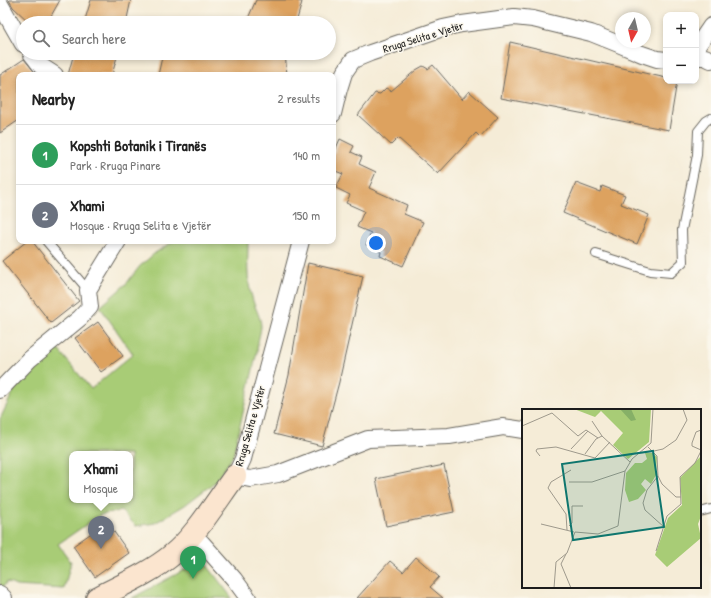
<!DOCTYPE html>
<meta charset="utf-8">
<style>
body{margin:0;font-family:"Patrick Hand",sans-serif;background:#f2f2f2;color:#222}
.controls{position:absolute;right:12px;top:12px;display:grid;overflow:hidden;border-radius:8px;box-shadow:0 2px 6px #0003}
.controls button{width:36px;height:36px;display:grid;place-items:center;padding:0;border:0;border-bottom:1px solid #e0e0e0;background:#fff;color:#222;font:20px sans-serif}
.compass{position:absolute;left:615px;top:12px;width:36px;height:36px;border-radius:50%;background:#fff;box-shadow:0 2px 6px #0003;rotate:188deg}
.you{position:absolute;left:376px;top:243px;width:14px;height:14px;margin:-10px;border:3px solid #fff;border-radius:50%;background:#1a73e8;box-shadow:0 0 0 6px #1a73e833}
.badge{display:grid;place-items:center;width:26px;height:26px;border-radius:50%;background:#ea580c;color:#fff;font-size:13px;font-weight:700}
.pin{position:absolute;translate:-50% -33px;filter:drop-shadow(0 1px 2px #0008)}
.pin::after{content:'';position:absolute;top:21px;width:14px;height:12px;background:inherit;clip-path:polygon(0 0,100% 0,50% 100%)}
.popup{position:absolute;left:69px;top:451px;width:64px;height:52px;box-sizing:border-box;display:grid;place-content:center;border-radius:8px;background:#fff;filter:drop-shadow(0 1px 3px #0005);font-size:13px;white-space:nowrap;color:#767676}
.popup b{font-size:15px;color:#222}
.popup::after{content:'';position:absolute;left:50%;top:100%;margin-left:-8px;border:8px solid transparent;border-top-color:#fff}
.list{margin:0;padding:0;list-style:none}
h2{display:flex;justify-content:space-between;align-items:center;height:52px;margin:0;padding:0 16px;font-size:17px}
h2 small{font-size:13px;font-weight:400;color:#767676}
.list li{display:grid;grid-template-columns:26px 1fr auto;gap:12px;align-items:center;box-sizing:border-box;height:60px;padding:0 16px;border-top:1px solid #e0e0e0}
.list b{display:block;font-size:15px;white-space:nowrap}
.list p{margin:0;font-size:13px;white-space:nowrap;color:#767676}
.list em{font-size:13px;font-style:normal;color:#767676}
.icon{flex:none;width:22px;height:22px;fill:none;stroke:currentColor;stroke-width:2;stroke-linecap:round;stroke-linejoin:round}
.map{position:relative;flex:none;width:711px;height:598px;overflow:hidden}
.search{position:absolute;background:#fff;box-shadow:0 2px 6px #0003;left:16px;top:16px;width:320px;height:44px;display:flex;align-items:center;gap:10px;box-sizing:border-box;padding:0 14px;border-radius:22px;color:#767676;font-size:15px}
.panel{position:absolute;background:#fff;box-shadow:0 2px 6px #0003;left:16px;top:72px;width:320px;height:172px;border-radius:8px}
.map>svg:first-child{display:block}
.green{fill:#a8cc76;stroke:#627449;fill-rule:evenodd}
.building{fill:#dda25f}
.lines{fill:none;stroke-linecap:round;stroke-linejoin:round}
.lane-casing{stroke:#68655d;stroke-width:10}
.street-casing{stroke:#68655d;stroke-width:18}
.secondary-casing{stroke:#68655d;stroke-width:24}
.lane{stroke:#fff;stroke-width:8}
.street{stroke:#fff;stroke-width:16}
.secondary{stroke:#fbe5cf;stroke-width:22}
.labels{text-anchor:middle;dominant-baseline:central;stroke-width:3;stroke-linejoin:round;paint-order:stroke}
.street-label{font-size:11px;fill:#1c1c1c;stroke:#fbf7ec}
.inset-road{fill:none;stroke:#9e998c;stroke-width:1}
.view{fill:#0f766e;fill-opacity:0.15;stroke:#0f766e;stroke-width:2}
.inset-edge{fill:none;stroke:#1c1c1c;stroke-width:2}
</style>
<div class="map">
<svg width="711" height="598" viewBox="0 0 711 598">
<rect width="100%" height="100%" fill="#fbf7ec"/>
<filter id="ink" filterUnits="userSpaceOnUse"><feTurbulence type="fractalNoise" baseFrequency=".025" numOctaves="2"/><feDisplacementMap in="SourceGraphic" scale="8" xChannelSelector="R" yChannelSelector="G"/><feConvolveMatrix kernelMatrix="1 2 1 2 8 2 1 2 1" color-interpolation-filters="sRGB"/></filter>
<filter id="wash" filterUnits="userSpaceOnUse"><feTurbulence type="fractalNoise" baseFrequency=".012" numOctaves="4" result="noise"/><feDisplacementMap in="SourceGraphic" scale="16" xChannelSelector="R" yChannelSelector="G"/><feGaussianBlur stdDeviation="0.9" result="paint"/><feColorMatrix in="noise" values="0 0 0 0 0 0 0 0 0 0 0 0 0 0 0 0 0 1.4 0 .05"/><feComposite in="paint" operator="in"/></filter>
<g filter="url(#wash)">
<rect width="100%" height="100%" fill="#f5ecd7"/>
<g class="green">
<path d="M174,241h74c0,19 -2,38 4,56 2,10 9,19 9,30 -1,8 -4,16 -4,25l-24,104 -18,26 -30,23 -30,18 -19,3 -15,-15 -21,4 -42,29 13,18 -7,27 -48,-3 -9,-4 -5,6 -2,-4v-165l14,-29 27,-31 15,-12 35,42 42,-35 -33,-47 26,-23 14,-18 15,-13zM72,454h58v46h-58z"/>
<path d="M203,560l29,38h-100z"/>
</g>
<g id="blocks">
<g class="building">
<path d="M9,0h51l-13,23h-17l-17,-16z"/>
<path d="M91,0h40l-5,23h-42z"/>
<path d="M256,0h38l8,2 -6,21h-50z"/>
<path d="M510,42l156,36v3h11l-8,49 -168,-32z"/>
<path d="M74,53h44l-6,22h-44z"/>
<path d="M163,53h122l2,22h-129z"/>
<path d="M24,59l13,16h-18v45l-19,13v-58z"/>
<path d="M433,65l29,34 7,-8 29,26 -18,20 -4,-4 -38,41 -40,-36 -7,7 -33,-30 17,-22 5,1 6,-6 5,3 25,-21 7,-4 5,3z"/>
<path d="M340,139l14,7 -3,6 11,5 -3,7 17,8 -7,16 38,17 -3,9 19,8 -20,44 -23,-10 1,-4 -15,-7 5,-12 -14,-6 7,-16 -18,-8 4,-8 -14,-7 7,-14 -10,-4v-15z"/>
<path d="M576,183l24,9 2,-6 23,9 -4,9 28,11 -12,29 -74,-31z"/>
<path d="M27,241h5l47,60 -28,22 -49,-62z"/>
<path d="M308,263l55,13 -24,106 -17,64 -48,-12 15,-59z"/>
<path d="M98,322l25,34 -22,16 -26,-34z"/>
<path d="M444,465l10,47 -68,14 -10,-47z"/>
<path d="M107,522l22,31 -34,24 -22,-31z"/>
<path d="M416,557l23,20 -9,10 13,11h-86l33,-37 13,11z"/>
</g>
</g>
</g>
<g filter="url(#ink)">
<use href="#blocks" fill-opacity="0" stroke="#68655d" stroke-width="1"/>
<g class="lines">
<g class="lane-casing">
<g id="lane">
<path d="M46,241l42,49"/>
<path d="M596,254l54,17 21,2 12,-11 -1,-32 15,-75 1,-24 8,-10 5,-3"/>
<path d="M700,512l11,-3"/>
</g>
</g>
<g class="street-casing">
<g id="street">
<path d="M0,4l23,40"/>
<path d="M696,48l15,-22"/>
<path d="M31,53l10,13 14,9"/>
<path d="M696,57h9l6,3"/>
<path d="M333,114l6,-25 5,-16 9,-13 17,-7 73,-25 19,-4 52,-7 19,2 58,14 25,10 26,11 15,5 9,1"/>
<path d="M301,241l-58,218 -8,17 15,3 28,-5 90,-35 81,-3 54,-9 20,3"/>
<path d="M0,390l30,-31 50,-41 10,-11 -2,-17 30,-49"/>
<path d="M190,538l12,5 32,36 14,19"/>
<path d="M0,594l4,4"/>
</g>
</g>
<g class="secondary-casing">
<path id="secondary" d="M97,598c25,-13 53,-25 75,-43 23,-18 45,-55 63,-79"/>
</g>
<use href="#lane" class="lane"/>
<use href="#street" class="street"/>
<use href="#secondary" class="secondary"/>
</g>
</g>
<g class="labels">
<g class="street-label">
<text transform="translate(423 37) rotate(-17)">Rruga Selita e Vjetër</text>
<text transform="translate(250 426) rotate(-74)">Rruga Selita e Vjetër</text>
</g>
</g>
<g transform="translate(522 409)">
<rect width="179" height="179" fill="#f5ecd7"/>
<path d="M52,0h77l-2,33 -21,17 -15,-14 10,-12 -22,-22 -6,6zM123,44h8l4,4 -1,18 -5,9 -6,-5 -4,5 5,6 -8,9 -9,3 -4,-12 1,-17 9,-10h7l5,-4zM179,47v60l-3,8 3,14 -34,29 -12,-12 13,-37 14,-13 -2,-27z" fill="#a8cc76"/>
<path d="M98,0h11l5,11 -5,1z" fill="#86b067"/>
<path class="inset-road" d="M70,12l10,15M0,17l30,-13 26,23 8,-6 12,8M179,21l-5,2 -4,11v3l9,4M126,38l9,9 1,20 4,8 14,13h5M49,40l17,-18M132,42l9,-2 13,-9 11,-20 -4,-11M63,45l11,-15 6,-3 28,26M18,47l-4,-5 1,-2 19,-2 39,11 15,-16M136,67l-11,14 -4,13 2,7 19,17M47,73h23l33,-11M19,115l33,8M47,117l3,-3v-17h11M45,121l-1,-16 -18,-26 3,-6 20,-12M134,142l11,-35 14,-12 -1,-27 15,-14 6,-12M44,145l-5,10 10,24M32,179l2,-26 11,-9 8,-21 23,2 20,-8 7,-55 7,-12 19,-16 2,-34"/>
<path class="view" d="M131,42l11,76 -91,13 -11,-76z"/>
<rect width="179" height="179" class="inset-edge"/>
</g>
</svg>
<div class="controls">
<button>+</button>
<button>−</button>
</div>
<svg class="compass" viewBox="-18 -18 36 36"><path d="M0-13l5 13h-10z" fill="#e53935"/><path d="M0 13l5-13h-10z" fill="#767676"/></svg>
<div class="you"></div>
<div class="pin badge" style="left:193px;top:579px;background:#2e9e5b">1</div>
<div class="pin badge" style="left:101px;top:549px;background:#6b7280">2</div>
<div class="popup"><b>Xhami</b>Mosque</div>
<div class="search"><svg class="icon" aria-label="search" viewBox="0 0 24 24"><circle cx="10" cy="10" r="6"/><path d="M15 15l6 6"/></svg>Search here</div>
<section class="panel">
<h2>Nearby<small>2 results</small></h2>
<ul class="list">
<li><span class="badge" style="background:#2e9e5b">1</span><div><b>Kopshti Botanik i Tiranës</b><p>Park · Rruga Pinare</p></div><em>140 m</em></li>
<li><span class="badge" style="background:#6b7280">2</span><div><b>Xhami</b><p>Mosque · Rruga Selita e Vjetër</p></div><em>150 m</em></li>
</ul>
</section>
</div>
